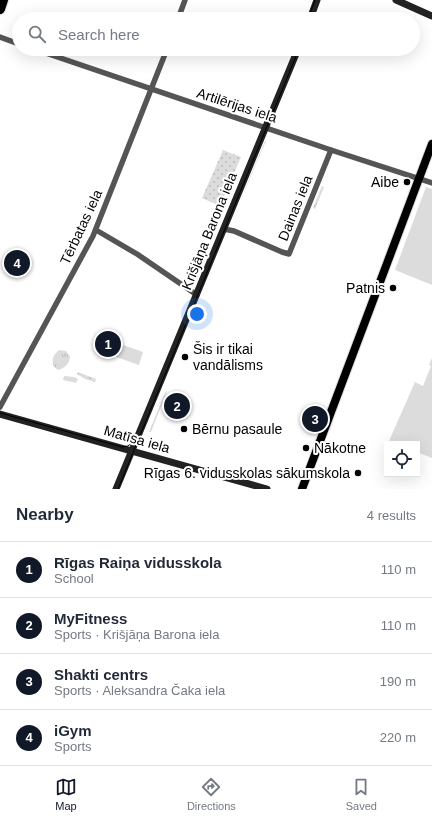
<!DOCTYPE html>
<meta charset="utf-8">
<style>
body{margin:0;font-family:Arial,sans-serif;background:#f6f6f7;color:#1f2937}
.controls{position:absolute;right:12px;bottom:12px;display:grid;overflow:hidden;border-radius:0px;box-shadow:0 4px 16px #0002}
.controls button{width:36px;height:36px;display:grid;place-items:center;padding:0;border:0;border-bottom:1px solid #e0e1e3;background:#fff;color:#1f2937;font:20px sans-serif}
.you{position:absolute;left:197px;top:314px;width:14px;height:14px;margin:-10px;border:3px solid #fff;border-radius:50%;background:#1a73e8;box-shadow:0 0 0 6px #1a73e833}
.badge{display:grid;place-items:center;width:26px;height:26px;border-radius:50%;background:#111827;color:#fff;font-size:13px;font-weight:700}
.pin{position:absolute;translate:-50% -50%;border:2px solid #fff;box-shadow:0 1px 4px #0006}
.list{margin:0;padding:0;list-style:none}
h2{display:flex;justify-content:space-between;align-items:center;height:52px;margin:0;padding:0 16px;font-size:17px}
h2 small{font-size:13px;font-weight:400;color:#747a83}
.list li{display:grid;grid-template-columns:26px 1fr auto;gap:12px;align-items:center;box-sizing:border-box;height:56px;padding:0 16px;border-top:1px solid #e0e1e3}
.list b{display:block;font-size:15px;white-space:nowrap}
.list p{margin:0;font-size:13px;white-space:nowrap;color:#747a83}
.list em{font-size:13px;font-style:normal;color:#747a83}
.icon{flex:none;width:22px;height:22px;fill:none;stroke:currentColor;stroke-width:2;stroke-linecap:round;stroke-linejoin:round}
.map{position:relative;flex:none;width:432px;height:489px;overflow:hidden}
.search{position:absolute;background:#fff;box-shadow:0 4px 16px #0002;left:12px;right:12px;top:12px;height:44px;display:flex;align-items:center;gap:10px;box-sizing:border-box;padding:0 14px;border-radius:22px;color:#747a83;font-size:15px}
.sheet{height:276px;background:#fff}
nav{display:flex;justify-content:space-around;align-items:center;box-sizing:border-box;height:56px;border-top:1px solid #e0e1e3;background:#fff;font-size:11px;color:#747a83}
nav a{display:grid;justify-items:center;gap:2px}
nav .on{color:#111827}
.map>svg:first-child{display:block}
.grass{fill:url(#grass-tufts)}
.park{fill:#dcdcdc}
.garden{fill:url(#garden-dots)}
.lines{fill:none;stroke-linecap:round;stroke-linejoin:round}
.primary-casing{stroke:#dbdbdb;stroke-width:10}
.highway-casing{stroke:#dbdbdb;stroke-width:12}
.street{stroke:#555;stroke-width:5.5}
.secondary{stroke:#222;stroke-width:7}
.primary{stroke:#000;stroke-width:8}
.highway{stroke:#000;stroke-width:10}
.tram{stroke:#000;stroke-width:1}
.poi-dot{fill:#000;stroke:#fff;stroke-width:1.5}
.labels{text-anchor:middle;dominant-baseline:central;stroke-width:4;stroke-linejoin:round;paint-order:stroke}
.street-label{font-size:14px;fill:#000;stroke:#fff}
.poi-label{font-size:14px;fill:#000;stroke:#fff;text-anchor:end}
</style>
<div class="map">
<svg width="432" height="489" viewBox="0 0 432 489">
<defs>
<pattern id="grass-tufts" width="24" height="20" patternUnits="userSpaceOnUse"><rect width="24" height="20" fill="#dcdcdc"/><path d="M3 7l-1-3M5 7V3M7 7l1-3M15 17l-1-3M17 17v-4M19 17l1-3" fill="none" stroke="#bbb"/></pattern>
<pattern id="garden-dots" width="8" height="8" patternUnits="userSpaceOnUse"><rect width="8" height="8" fill="#dcdcdc"/><path d="M2 2h.1M6 6h.1" fill="none" stroke="#bbb" stroke-width="1.8" stroke-linecap="round"/></pattern>
</defs>
<rect width="100%" height="100%" fill="#fff"/>
<g class="grass">
<path d="M265,141h1l-22,51v-1z"/>
<path d="M322,186l2,1 -9,22 -2,-1z"/>
<path d="M59,350l7,1 4,6c-1,7 -5,11 -12,13l-4,-3c-3,-7 -1,-12 5,-17z"/>
<path d="M167,391l-16,41h-2l16,-39z"/>
</g>
<g class="park">
<path d="M426,187l6,2v96l-37,-15z"/>
<path d="M120,344l23,8 -4,13 -23,-8z"/>
<path d="M432,358v100l-15,-6v-8h-21l-7,-3 26,-59 8,4 8,-20 -2,-1z"/>
<path d="M64,376l10,1 4,2 -2,4 -13,-3z"/>
</g>
<g class="garden">
<path d="M223,150l18,7 -21,49 -18,-8z"/>
<path d="M78,372l18,7 -1,3 -10,-3 -8,-5z"/>
</g>
<g class="lines">
<g class="primary-casing">
<path id="primary" d="M302,489l130,-345"/>
</g>
<g class="highway-casing">
<path id="highway" d="M0,9l3,-9"/>
</g>
<g class="street">
<path d="M178,19l7,-19"/>
<path d="M0,37l19,7"/>
<path d="M34,49l297,101 101,33"/>
<path d="M224,229l10,2 48,21 7,2 42,-104"/>
<path d="M96,230l41,24 60,41"/>
<path d="M0,407l93,-171 74,-187"/>
</g>
<g class="secondary">
<path d="M396,0l36,16"/>
<path d="M310,19l7,-19"/>
<path d="M0,414l267,75"/>
<path d="M116,489l182,-440"/>
</g>
<use href="#primary" class="primary"/>
<use href="#highway" class="highway"/>
<g class="tram">
<path d="M308,19l7,-19"/>
<path d="M0,413l122,34 6,-1 6,-5"/>
<path d="M118,489l181,-440"/>
</g>
</g>
<g class="poi-dot">
<circle cx="407" cy="182" r="4"/>
<circle cx="393" cy="288" r="4"/>
<circle cx="185" cy="357" r="4"/>
<circle cx="184" cy="429" r="4"/>
<circle cx="306" cy="448" r="4"/>
<circle cx="358" cy="473" r="4"/>
</g>
<g class="labels">
<g class="street-label">
<text transform="translate(237 105) rotate(18)">Artilērijas iela</text>
<text transform="translate(295 208) rotate(-68)">Dainas iela</text>
<text transform="translate(81 227) rotate(-65)">Tērbatas iela</text>
<text transform="translate(209 231) rotate(-68)">Krišjāņa Barona iela</text>
<text transform="translate(137 439) rotate(16)">Matīsa iela</text>
</g>
<g class="poi-label">
<text x="399" y="182">Aibe</text>
<text x="385" y="288">Patnis</text>
<text x="193" y="349" text-anchor="start">Šis ir tikai<tspan x="193" dy="16">vandālisms</tspan></text>
<text x="192" y="429" text-anchor="start">Bērnu pasaule</text>
<text x="314" y="448" text-anchor="start">Nākotne</text>
<text x="350" y="473">Rīgas 6. vidusskolas sākumskola</text>
</g>
</g>
</svg>
<div class="controls">
<button><svg class="icon" aria-label="locate" viewBox="0 0 24 24"><circle cx="12" cy="12" r="6"/><path d="M12 2v4M12 18v4M2 12h4M18 12h4"/></svg></button>
</div>
<div class="you"></div>
<div class="pin badge" style="left:108px;top:344px">1</div>
<div class="pin badge" style="left:177px;top:406px">2</div>
<div class="pin badge" style="left:315px;top:419px">3</div>
<div class="pin badge" style="left:17px;top:263px">4</div>
<div class="search"><svg class="icon" aria-label="search" viewBox="0 0 24 24"><circle cx="10" cy="10" r="6"/><path d="M15 15l6 6"/></svg>Search here</div>
</div>
<section class="sheet">
<h2>Nearby<small>4 results</small></h2>
<ul class="list">
<li><span class="badge">1</span><div><b>Rīgas Raiņa vidusskola</b><p>School</p></div><em>110 m</em></li>
<li><span class="badge">2</span><div><b>MyFitness</b><p>Sports · Krišjāņa Barona iela</p></div><em>110 m</em></li>
<li><span class="badge">3</span><div><b>Shakti centrs</b><p>Sports · Aleksandra Čaka iela</p></div><em>190 m</em></li>
<li><span class="badge">4</span><div><b>iGym</b><p>Sports</p></div><em>220 m</em></li>
</ul>
</section>
<nav>
<a class="on"><svg class="icon" aria-label="map" viewBox="0 0 24 24"><path d="M3 6l6-2 6 2 6-2v14l-6 2-6-2-6 2zM9 4v14M15 6v14"/></svg>Map</a>
<a><svg class="icon" aria-label="directions" viewBox="0 0 24 24"><path d="M12 3l9 9-9 9-9-9zM9 14v-3h6M13 9l2 2-2 2"/></svg>Directions</a>
<a><svg class="icon" aria-label="saved" viewBox="0 0 24 24"><path d="M7 4h10v16l-5-4-5 4z"/></svg>Saved</a>
</nav>
